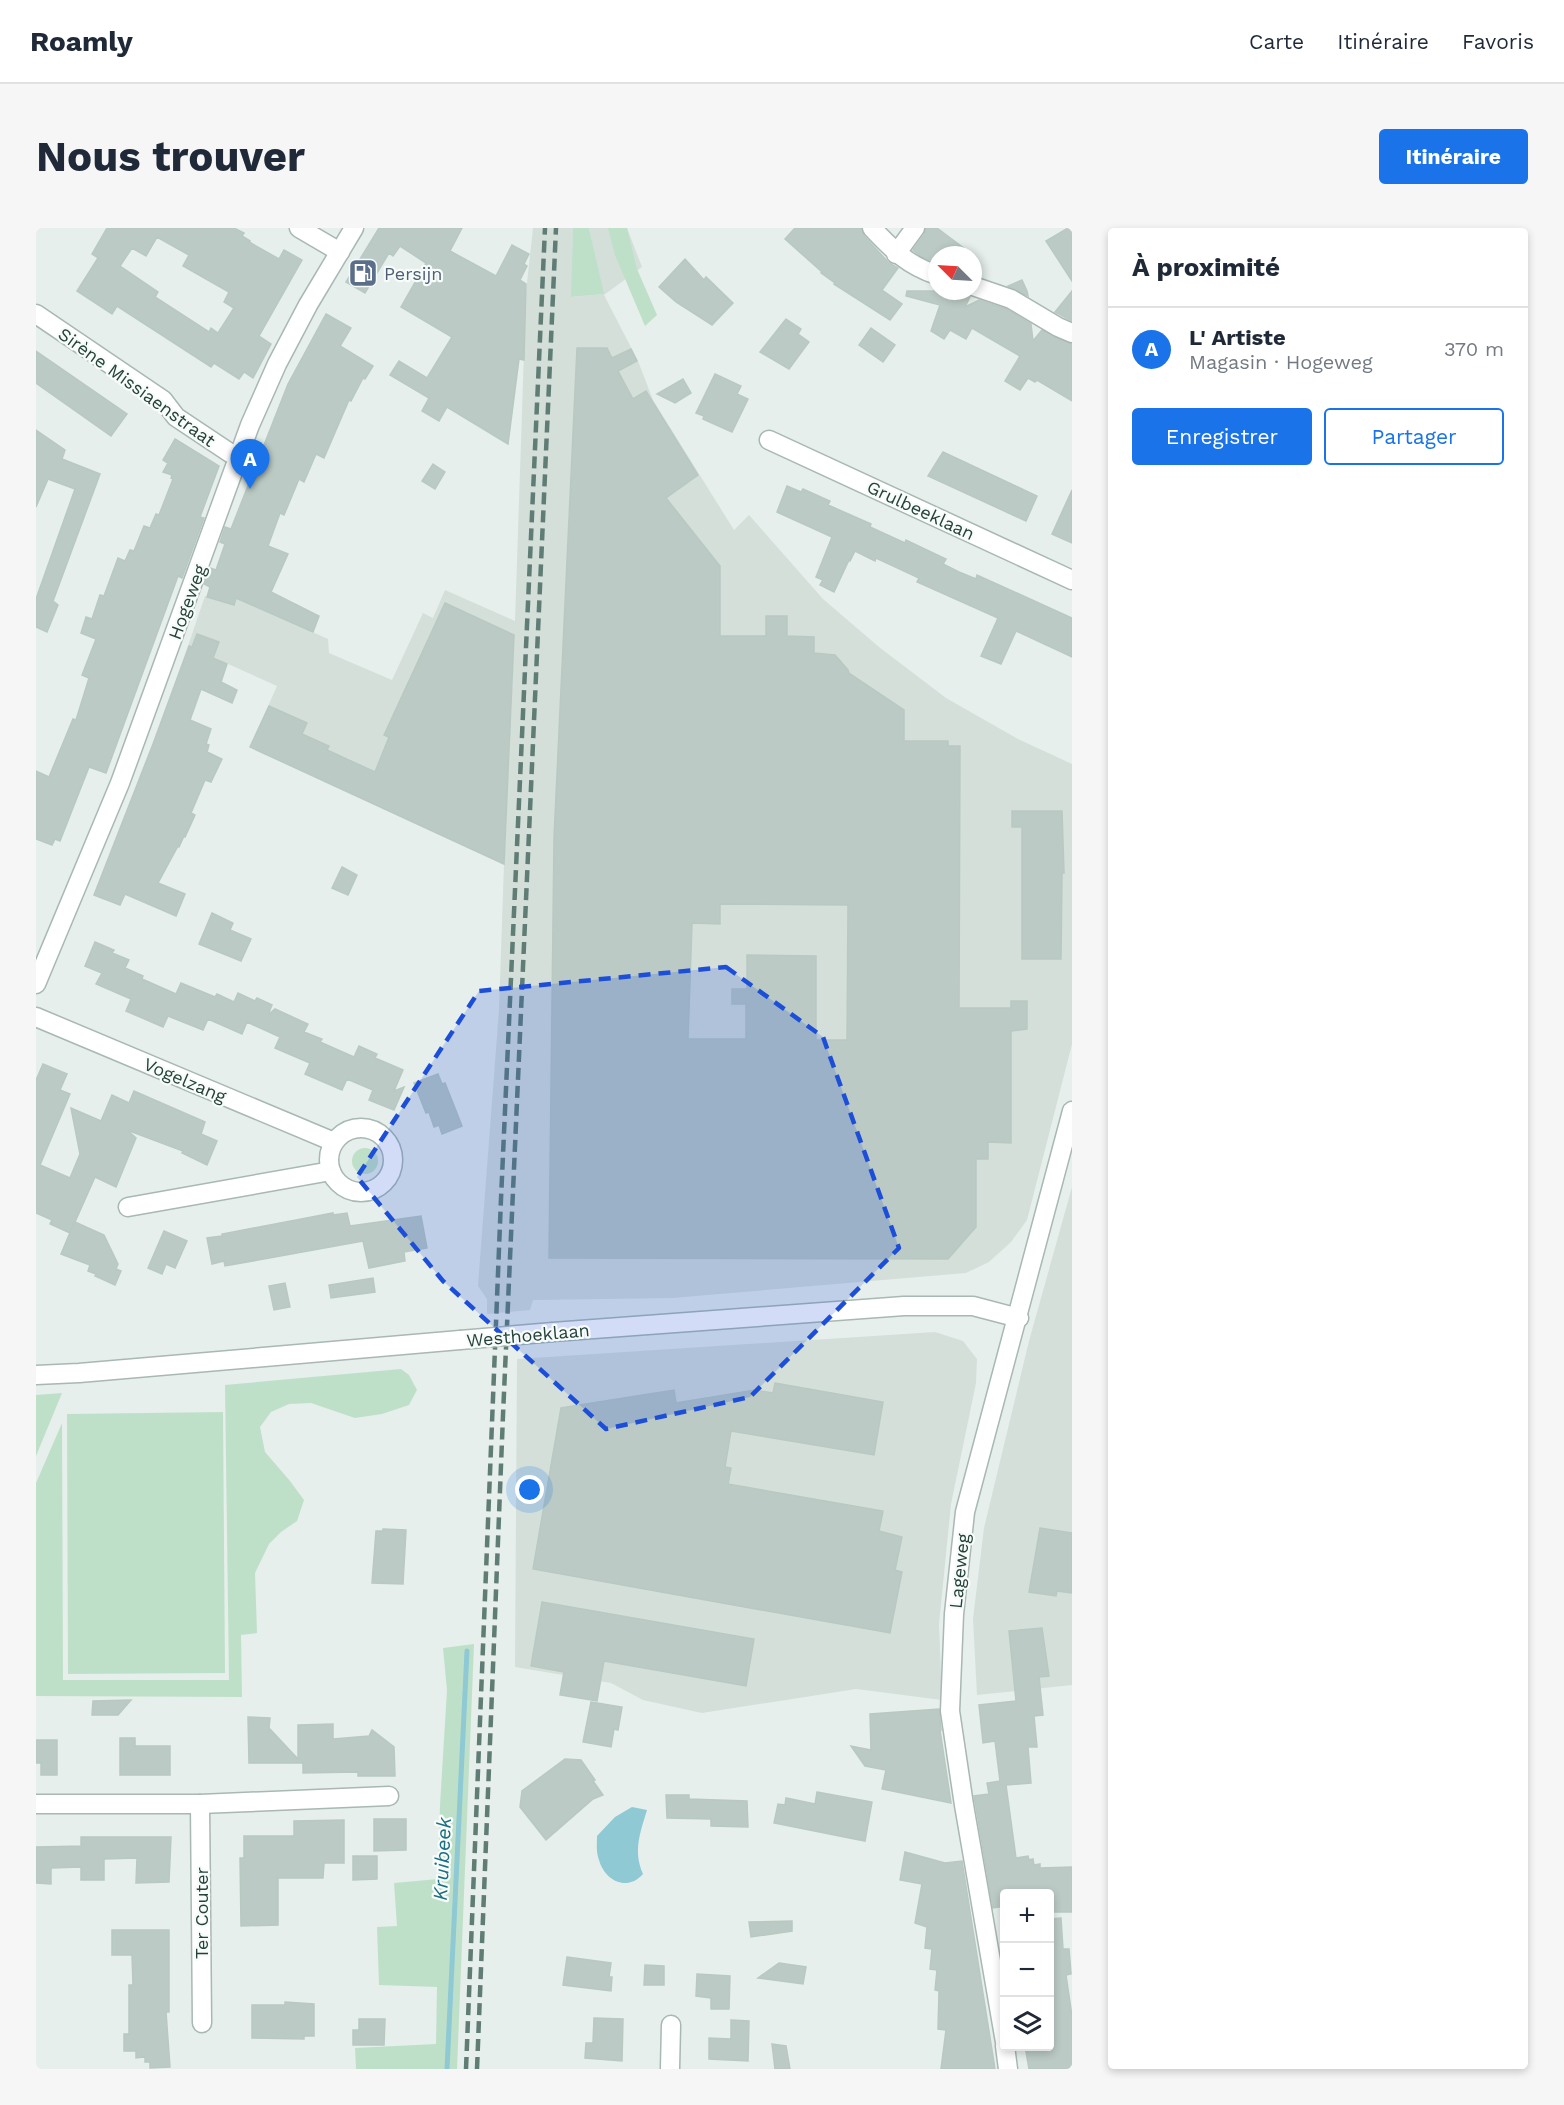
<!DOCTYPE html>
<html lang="fr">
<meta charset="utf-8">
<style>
body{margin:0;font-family:"Work Sans",sans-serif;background:#f6f6f7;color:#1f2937}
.controls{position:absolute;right:18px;bottom:18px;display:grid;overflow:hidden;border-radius:6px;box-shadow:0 3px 9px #0003}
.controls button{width:54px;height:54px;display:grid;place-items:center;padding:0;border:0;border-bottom:2px solid #e0e1e3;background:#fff;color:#1f2937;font:30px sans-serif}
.compass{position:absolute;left:892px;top:18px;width:54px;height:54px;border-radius:50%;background:#fff;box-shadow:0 3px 9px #0003;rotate:294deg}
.you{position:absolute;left:494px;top:1262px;width:21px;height:21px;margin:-15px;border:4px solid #fff;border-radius:50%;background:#1a73e8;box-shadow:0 0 0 9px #1a73e833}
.badge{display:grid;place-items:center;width:39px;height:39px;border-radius:50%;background:#1a73e8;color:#fff;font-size:20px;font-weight:700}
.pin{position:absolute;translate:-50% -50px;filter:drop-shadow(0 2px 3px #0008)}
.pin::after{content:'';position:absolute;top:32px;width:21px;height:18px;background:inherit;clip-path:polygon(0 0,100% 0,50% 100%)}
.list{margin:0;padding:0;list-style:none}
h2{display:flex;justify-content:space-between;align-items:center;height:78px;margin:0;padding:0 24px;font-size:26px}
h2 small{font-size:20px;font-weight:400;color:#747a83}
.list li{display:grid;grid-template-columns:39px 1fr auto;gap:18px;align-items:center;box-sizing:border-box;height:84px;padding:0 24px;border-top:2px solid #e0e1e3}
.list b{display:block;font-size:22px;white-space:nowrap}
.list p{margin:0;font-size:20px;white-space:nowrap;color:#747a83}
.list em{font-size:20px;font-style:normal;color:#747a83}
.actions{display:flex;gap:12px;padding:18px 24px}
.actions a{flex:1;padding:14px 0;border:2px solid #1a73e8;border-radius:6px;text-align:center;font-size:21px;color:#1a73e8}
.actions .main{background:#1a73e8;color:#fff}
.icon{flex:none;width:33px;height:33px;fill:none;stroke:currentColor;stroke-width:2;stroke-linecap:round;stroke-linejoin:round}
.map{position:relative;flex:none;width:1036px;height:1841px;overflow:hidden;border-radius:6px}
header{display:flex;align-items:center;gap:36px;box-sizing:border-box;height:84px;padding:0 30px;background:#fff;border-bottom:2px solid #e0e1e3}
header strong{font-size:28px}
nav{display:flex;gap:33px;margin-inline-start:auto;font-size:21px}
.intro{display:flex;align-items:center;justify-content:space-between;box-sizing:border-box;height:144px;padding:0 36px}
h1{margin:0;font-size:42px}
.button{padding:15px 27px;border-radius:6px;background:#1a73e8;color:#fff;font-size:21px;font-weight:700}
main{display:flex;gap:36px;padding:0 36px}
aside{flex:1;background:#fff;border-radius:6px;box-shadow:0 3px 9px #0003}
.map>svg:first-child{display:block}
.built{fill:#d4dfda}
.green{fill:#bfe0c8}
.water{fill:#8ec9d4}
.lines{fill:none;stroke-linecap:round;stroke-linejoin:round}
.stream{stroke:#8ec9d4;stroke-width:5}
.building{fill:#bbcac4;stroke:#b8c9c2;stroke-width:1.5;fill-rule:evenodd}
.street-casing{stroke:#a8b8b2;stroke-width:21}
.street{stroke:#fff;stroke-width:18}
.rail{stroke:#5f7d75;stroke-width:4.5;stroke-dasharray:12 6;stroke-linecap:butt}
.street-bridge-casing{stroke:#a8b8b2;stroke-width:21;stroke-linecap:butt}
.street-bridge{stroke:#fff;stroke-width:18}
.marked{fill:#1d4ed8;fill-opacity:0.2;stroke:#1d4ed8;stroke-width:4.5;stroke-dasharray:12 8;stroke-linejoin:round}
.labels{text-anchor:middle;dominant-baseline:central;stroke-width:4.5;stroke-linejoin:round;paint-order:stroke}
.service-label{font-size:18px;fill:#4e5e75;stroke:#f7fbf9;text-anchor:start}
.street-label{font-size:18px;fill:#24423a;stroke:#f7fbf9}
.water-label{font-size:20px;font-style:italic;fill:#1c6f80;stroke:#f7fbf9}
</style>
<header>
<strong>Roamly</strong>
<nav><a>Carte</a><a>Itinéraire</a><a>Favoris</a></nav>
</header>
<div class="intro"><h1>Nous trouver</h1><a class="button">Itinéraire</a></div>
<main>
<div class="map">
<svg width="1036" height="1841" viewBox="0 0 1036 1841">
<rect width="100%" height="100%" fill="#e6efeb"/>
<g class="built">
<path d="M497,0h40l-1,69 31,-3 -14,-66h38l15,39 -38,28 34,66 15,39 81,130 15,-15 74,84 56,48 67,51 72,41 54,25v280l-45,176 -16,22 -22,20 -23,11 -294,25 -139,2 -3,10 -43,4v-15l-9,-13 21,-276 5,-146 -254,-117 27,-61 -89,-40 17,-50 29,9 2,-7 92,41 1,14 63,27 31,-67 10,5 12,-28 70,31 11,-329z"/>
<path d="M1036,959v498l-95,10 -4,-76 11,-91 45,-187z"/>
<path d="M899,1104l28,9 14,18 -1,24 -25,121 -12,120 3,76 -86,-11 -154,24 -59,-13 -32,-17 -96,-16 2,-308z"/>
</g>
<g class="green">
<path d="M537,0h16l15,66 -33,3z"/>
<path d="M572,0h19l10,41 20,46 -12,11 -30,-71z"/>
<circle cx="329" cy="933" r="13"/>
<path d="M365,1141l8,6 8,15 -8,15 -27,9 -27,4 -44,-15 -22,1 -18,8 -11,15 5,25 25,29 14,19 -7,21 -16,11 -12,12 -14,29 2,60 -16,2 1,62 -206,-1v-213l26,-60 1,257h166l-4,-295z"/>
<path d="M26,1165l-26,63v-61z"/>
<path d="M187,1184l2,261 -157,1 -1,-260z"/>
<path d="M438,1416l-17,425h-101l-1,-21 81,-4 1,-57 -58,-2 -2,-58 20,-1 -3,-43 44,-4 2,-74 7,-115 -4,-42z"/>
</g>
<path class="water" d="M596,1579l15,3c-7,23 -14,41 -4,64 -16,18 -38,7 -44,-14 -3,-8 -2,-16 -2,-24l18,-19z"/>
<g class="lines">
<path class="stream" d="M411,1841l20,-418"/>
</g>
<g class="building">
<path d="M71,0h127l10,5 -2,3 8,5 -1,1 30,17 5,-9 18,10 -43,76 12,8 -18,34 -9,-6 -5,7 -25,-16 -3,4 -94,-61 -5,8 -35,-23 21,-33 -6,-4zM121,9l32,18 -6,11 46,26 -5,10 10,6 -16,25 -7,-5 -2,4 -54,-35 3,-5 -38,-26 12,-18 14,8z"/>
<path d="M343,0h83l-12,23 46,25 16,-31 17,9 -5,10 3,2 -7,14 6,4 -2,76 -5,-1 -11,85 -61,-37 -8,14 -17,-10 7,-13 -39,-23 9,-14 28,17 25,-41 -51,-30 25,-44 -26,-17 -7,10 -4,-3 -24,40 -19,-11z"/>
<path d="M759,0h66l3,8 25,27 9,5 -16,22 20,14 -12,16 -56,-36 1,-1 -14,-10 1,-1 -37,-33z"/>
<path d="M890,0h11l36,27h-36v8l-15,-6 -9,-7 11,-15z"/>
<path d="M1032,0h4v53l-26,-40z"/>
<path d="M649,31l19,21 2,-3 27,26 -21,22 -36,-23 -17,-15z"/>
<path d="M986,52l5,11 1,5 -20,-10z"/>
<path d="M871,63h56l7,6 -5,10 14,-7 27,9 25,15 2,17 9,-11 30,14v57l-35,-21 -2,2 -7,-4 -8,12 -15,-9 15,-25 -48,-28 -6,11 -16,-9 -6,9 -13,-8 9,-26 -34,-9z"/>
<path d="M1036,63v30l-17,-9z"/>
<path d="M290,86l25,14 -11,18 33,20 -8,13 -2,-1 -12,23 -2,-1 -25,58 -8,-4 -12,28 -5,-3 -15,36 -4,-2 -12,33 20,8 -17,38 48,24 -6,16 -77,-34 -2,7 -27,-8 3,-10 -6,-3 6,-16 6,2 9,-26 -5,-2 5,-15 6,2 57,-145z"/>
<path d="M750,91l15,10 -3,5 11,8 -20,27 -29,-17z"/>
<path d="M835,100l24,17 -12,17 -24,-17z"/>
<path d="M541,120h30l5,10 19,-9 6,12 -19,10 15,28 13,-8 52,84 -32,23 54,68v70h46v-20h21v20l27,1v16l21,2 13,15 1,3 55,37v31h44v5h12l-1,262h52v-7h16v28l-16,2v112l-23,-1v17h-12v68l-28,32 -399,-1 5,-420zM684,676l128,1 -1,135h-31v-84l-69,-1v34h-15v15h14v35h-58l4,-116 28,1z"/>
<path d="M0,123l91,63 -16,22 -75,-53z"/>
<path d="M679,146l26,12 -4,8 11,5 -16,33 -29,-13 1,-3 -8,-3z"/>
<path d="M647,151l8,14 -16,10 -18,-9z"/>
<path d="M0,202l29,20 -3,9 38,15 -47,127 5,4 -11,27 -11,-5v-28l39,-110 -27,-10 -12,28z"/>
<path d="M139,211l44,27 -19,51 4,1 -22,60 -4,-2 -72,197 -17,-6 -29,74 -5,-2 -3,6 -16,-6v-68l13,6 24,-58 3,1 13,-42 -7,-3 14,-36 -15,-6 5,-16 6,2 8,-24 4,1 14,-38 7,3 5,-11 4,1 10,-25 6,2 6,-14 3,1 14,-36 -2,-1 1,-3 -9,-3 5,-9 -5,-3z"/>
<path d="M907,224l94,44 -11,25 -98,-45z"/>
<path d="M397,236l12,8 -10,17 -13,-8z"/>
<path d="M751,258l14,6 2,-3 27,12 -2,4 43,19 -1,3 35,16 1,-3 40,19 -3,5 16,8 17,7 1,-4 95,43v39l-56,-26 -15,33 -20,-8 17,-38 -81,-36 2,-4 -43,-20 -1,3 -20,-10 -5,10 -1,-1 -15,32 -14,-7 3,-5 -7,-3 16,-40 -55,-25z"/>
<path d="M1036,262v53l-20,-9z"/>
<path d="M409,375l69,32 -10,229 -254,-117 19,-41 38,17 -5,11 27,12 -2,4 48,22 14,-35 -5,-2z"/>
<path d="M161,406l22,8 -6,16 14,6 -6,18 16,8 -5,13 -31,-14 -11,31 21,9 -5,15 3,1 -2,7 15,7 -11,23 -6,-2 -14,33 4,2 -10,22 -1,-1 -5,11 -1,-1 -20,37 27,11 -9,22 -51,-22 -5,11 -26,-10 59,-151 36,-98 3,1z"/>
<path d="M976,583h50l2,62h-2l-1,86h-39v-132h-10z"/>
<path d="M306,639l15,8 -9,20 -16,-7z"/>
<path d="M176,685l21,10 -3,7 21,9 -10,22 -42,-17z"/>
<path d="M59,714l19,8 -2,3 17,7 -4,8 18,8 -1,3 34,15 5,-11 34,14 2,-3 17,8 4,-9 17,8 2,-3 15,7 -4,10 7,-6 33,15 -4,8 18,7 -2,3 34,15 5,-11 18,8 -2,4 28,12 -9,21 10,-4 -10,23 -25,-10 4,-10 -26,-11 -5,11 -37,-16 5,-11 -35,-15 5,-11 -33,-15 -5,12 -34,-15 -5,11 -35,-14 -5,11 -37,-16 5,-12 -35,-15 6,-11 -17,-7z"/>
<path d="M7,836l24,10 -7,16 10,4 -30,71 30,13 10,-24 -9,-46 30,13 11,-26 17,8 5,-12 71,31 -4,12 16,7 -10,24 -25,-12 1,-2 -56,-21 9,8 -20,49 -21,-10 -20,45 29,13 14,29 -2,5 5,2 -6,14 -20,-9 1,-2 -8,-3 2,-6 -29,-11 13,-31 -4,10 -20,-9 2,-4 -16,-7v-133z"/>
<path d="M402,846l4,10 3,-1 17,43 -20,8 -3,-9 -5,2 -5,-15 -3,1 -12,-30z"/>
<path d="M297,985v2l14,-2 3,13 71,-10 6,32 -23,4 1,9 -36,7 -6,-27 -138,25 -1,-5 -12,3 -5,-26 15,-2v-2z"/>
<path d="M128,1003l23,10 -12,27 -9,-4 -4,10 -14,-6z"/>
<path d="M337,1050l2,14 -44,6 -2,-13z"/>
<path d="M249,1055l5,24 -16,3 -5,-24z"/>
<path d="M739,1155l108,19 -9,53 -143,-24 -6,36 6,1 -3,16 155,27 -4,20 23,6 -7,33 7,2 -12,61 -357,-64 28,-161 113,-18 2,13 79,-13 18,3z"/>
<path d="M1004,1300l32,5v60l-15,-2 -1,5 -27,-4z"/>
<path d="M347,1301l23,1 -3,54 -31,-1 4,-52h7z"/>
<path d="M506,1374l212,37 -8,47 -142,-25 -7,40 -37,-6 4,-23 -33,-6z"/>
<path d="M1006,1400l7,48 -10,1 4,38 -9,1 3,31h-9l3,36 -25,2 10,73 12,-2 1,4 4,-1 1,6 6,-1v4l32,-1v45h-22v-19h-45v13l-12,2 -19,-112 15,-2 -2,-11 13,-2 -5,-40 -12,2 -4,-38 37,-4 -7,-70z"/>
<path d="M95,1472l-13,15h-26l1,-14z"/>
<path d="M555,1474l31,5 -4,23 -4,-1 -3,18 -28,-5z"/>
<path d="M903,1481l2,21h-1l11,73 -69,-14 4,-19 -21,-4 -14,-20 20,4 -1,-36z"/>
<path d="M212,1489l22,1 -1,10 29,31v-34l35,-1v15l36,-3 3,-6 22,17 1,29h-37v-4l-55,1v-10h-54z"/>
<path d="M84,1510h15v8h35v29h-50z"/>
<path d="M0,1512h21v35h-16v-12h-5z"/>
<path d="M529,1531l16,1 14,20 -2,1 10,14 -10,4 -47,41 -26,-33 2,-16z"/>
<path d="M781,1564l55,10 -7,39 -91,-18 4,-19 7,1 1,-7 29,6z"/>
<path d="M630,1567h23v4l58,2 1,26 -37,-1v-7l-44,-1z"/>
<path d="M338,1591h32v31l-32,1z"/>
<path d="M308,1592v43h-20l-1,15h-45v47l-37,1 -1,-68h4v-22h50v-15z"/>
<path d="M45,1609h90l-2,45 -33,1 1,-25 -33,1v21h-23v-13l-30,1v16l-15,-1v-36l45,-1z"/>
<path d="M869,1624l40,11 17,-2 33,208h-54l5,-39 -8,-1 1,-38 -4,-1 2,-20 -7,-1 2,-20 -7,-1 2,-21 -12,-4 7,-39 -22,-4z"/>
<path d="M317,1628h24v23l-24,1z"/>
<path d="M1025,1690l2,31h6l2,25 -5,1 6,41v53h-43l-4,-23h25v-127z"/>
<path d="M756,1693v10l-41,6 -2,-15z"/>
<path d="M76,1702h57v82h-3l4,55 -20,1v-6h-5v-5l-9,1v-7h-12v-17h5v-49h4l-1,-30h-20z"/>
<path d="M531,1729l44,6 -2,14h3l-1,14 -48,-6z"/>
<path d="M743,1735l27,4 -3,17 -45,-6z"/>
<path d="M609,1737l19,1v19h-20z"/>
<path d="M661,1746l33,2 -1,33h-18v-11l-15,-2z"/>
<path d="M249,1774l29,2v32h-10v3l-52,-1v-33h33z"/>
<path d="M558,1790l29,1 -1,42 -37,-3 1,-15h7z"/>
<path d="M323,1791h26l-1,26h-31v-15h6z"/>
<path d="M695,1792l18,1 -1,40 -39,-2v-21l22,1z"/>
<path d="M736,1816l14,2 4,23h-15z"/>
</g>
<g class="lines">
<g class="street-casing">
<g id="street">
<path d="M263,0l41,24"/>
<path d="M836,0c21,22 35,37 65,47"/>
<path d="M860,26l19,-26"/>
<path d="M937,58l38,13 47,28 14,6"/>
<path d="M0,86l127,86 13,17 54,36 10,2"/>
<path d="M733,212l303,140"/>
<path d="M0,756l84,-201 130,-358 27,-61 31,-59 46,-77"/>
<path d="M0,789l298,125"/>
<circle cx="325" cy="932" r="32"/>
<path d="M92,979l203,-36"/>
<path d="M517,1104l351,-26h69l46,12"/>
<path d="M0,1147l43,-2 381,-33"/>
<path d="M0,1576h164l189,-8"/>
<path d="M164,1576l2,219"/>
<path d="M969,1814l-41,-237 -14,-94 4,-97 11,-102 107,-401"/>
<path d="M969,1818l3,23"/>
<path d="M634,1841l1,-44"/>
</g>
</g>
<use href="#street" class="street"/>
<g class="rail">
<path d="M430,1841l35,-870 44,-971"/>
<path d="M441,1841l26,-654 53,-1187"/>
</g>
<g class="street-bridge-casing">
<path id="street-bridge" d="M424,1112l93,-8"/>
</g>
<use href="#street-bridge" class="street-bridge"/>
</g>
<path class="marked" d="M690,739l97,70 76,211 -149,149 -144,32 -163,-148 -86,-104 122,-186z"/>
<defs>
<g id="fuel-square" transform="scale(1.5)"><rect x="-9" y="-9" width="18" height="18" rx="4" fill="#5c6f8a" stroke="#f7fbf9"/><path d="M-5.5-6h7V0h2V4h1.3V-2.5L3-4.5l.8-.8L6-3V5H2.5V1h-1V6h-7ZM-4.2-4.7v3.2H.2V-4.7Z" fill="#fff"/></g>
</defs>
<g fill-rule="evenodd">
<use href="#fuel-square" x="327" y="45"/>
</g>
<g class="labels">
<g class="service-label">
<text x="348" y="45">Persijn</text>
</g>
<g class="street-label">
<text transform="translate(101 159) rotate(36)">Sirène Missiaenstraat</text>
<text transform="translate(885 282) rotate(25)">Grulbeeklaan</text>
<text transform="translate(151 374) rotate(-70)">Hogeweg</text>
<text transform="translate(149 852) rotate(23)">Vogelzang</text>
<text transform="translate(492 1107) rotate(-5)">Westhoeklaan</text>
<text transform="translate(923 1343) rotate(-84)">Lageweg</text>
<text transform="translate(165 1685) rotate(-90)">Ter Couter</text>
</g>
<g class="water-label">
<text transform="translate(406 1631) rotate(-87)">Kruibeek</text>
</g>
</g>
</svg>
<div class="controls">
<button>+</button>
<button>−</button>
<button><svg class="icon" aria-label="layers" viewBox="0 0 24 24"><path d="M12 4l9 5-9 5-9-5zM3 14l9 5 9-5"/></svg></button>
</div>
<svg class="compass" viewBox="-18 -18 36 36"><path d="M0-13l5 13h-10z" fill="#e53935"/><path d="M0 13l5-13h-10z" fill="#747a83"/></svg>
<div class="you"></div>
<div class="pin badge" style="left:214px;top:261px">A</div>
</div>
<aside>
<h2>À proximité<small></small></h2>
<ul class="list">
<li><span class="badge">A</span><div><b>L' Artiste</b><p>Magasin · Hogeweg</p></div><em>370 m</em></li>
</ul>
<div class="actions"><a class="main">Enregistrer</a><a>Partager</a></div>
</aside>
</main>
